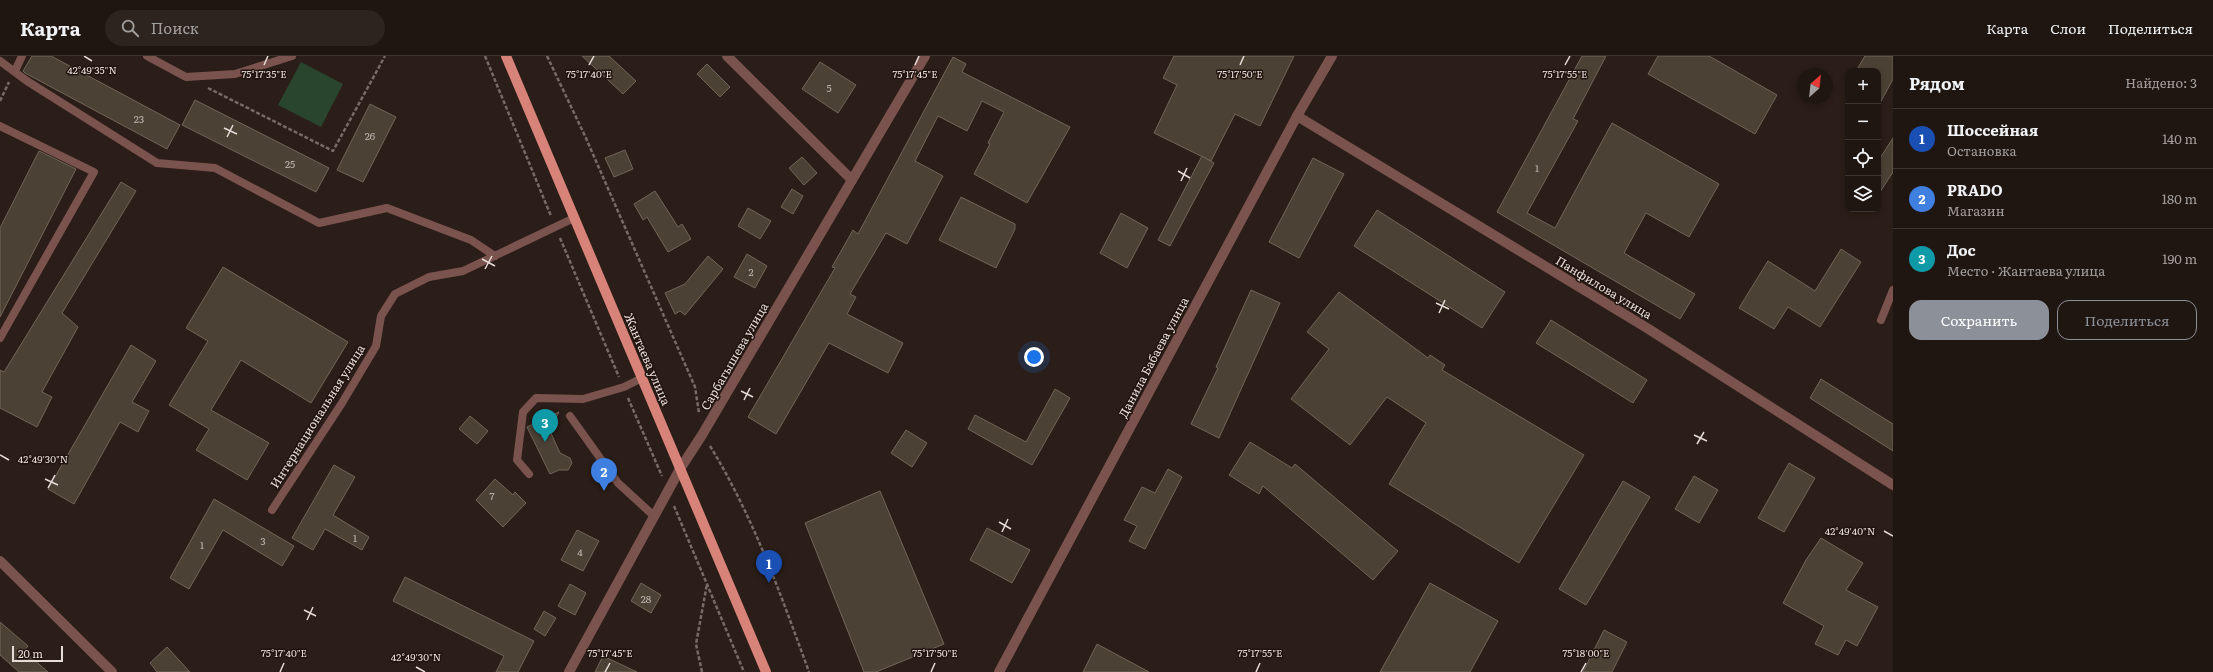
<!DOCTYPE html>
<html lang="ru">
<meta charset="utf-8">
<style>
body{margin:0;font-family:Literata,serif;background:#2d231f;color:#f1f3f6}
.controls{position:absolute;right:12px;top:12px;display:grid;overflow:hidden;border-radius:8px;box-shadow:0 2px 6px #0003}
.controls button{width:36px;height:36px;display:grid;place-items:center;padding:0;border:0;border-bottom:1px solid #3d3531;background:#201611;color:#f1f3f6;font:20px sans-serif}
.compass{position:absolute;left:1797px;top:12px;width:36px;height:36px;border-radius:50%;background:#201611;box-shadow:0 2px 6px #0003;rotate:27deg}
.scale{position:absolute;left:12px;bottom:10px;width:51px;box-sizing:border-box;padding-left:4px;border:2px solid #e6dcd8;border-top:0;font-size:11px;line-height:14px;white-space:nowrap;color:#e6dcd8;-webkit-text-stroke:3px #21140e;paint-order:stroke}
.you{position:absolute;left:1034px;top:301px;width:14px;height:14px;margin:-10px;border:3px solid #fff;border-radius:50%;background:#1a73e8;box-shadow:0 0 0 6px #1a73e833}
.badge{display:grid;place-items:center;width:26px;height:26px;border-radius:50%;background:#8c9099;color:#fff;font-size:13px;font-weight:700}
.pin{position:absolute;translate:-50% -33px;filter:drop-shadow(0 1px 2px #0008)}
.pin::after{content:'';position:absolute;top:21px;width:14px;height:12px;background:inherit;clip-path:polygon(0 0,100% 0,50% 100%)}
.list{margin:0;padding:0;list-style:none}
h2{display:flex;justify-content:space-between;align-items:center;height:52px;margin:0;padding:0 16px;font-size:17px}
h2 small{font-size:13px;font-weight:400;color:#a29f9f}
.list li{display:grid;grid-template-columns:26px 1fr auto;gap:12px;align-items:center;box-sizing:border-box;height:60px;padding:0 16px;border-top:1px solid #3d3531}
.list b{display:block;font-size:15px;white-space:nowrap}
.list p{margin:0;font-size:13px;white-space:nowrap;color:#a29f9f}
.list em{font-size:13px;font-style:normal;color:#a29f9f}
.actions{display:flex;gap:8px;padding:12px 16px}
.actions a{flex:1;padding:9px 0;border:1px solid #8c9099;border-radius:12px;text-align:center;font-size:14px;color:#8c9099}
.actions .main{background:#8c9099;color:#fff}
.icon{flex:none;width:22px;height:22px;fill:none;stroke:currentColor;stroke-width:2;stroke-linecap:round;stroke-linejoin:round}
.map{position:relative;flex:none;width:1893px;height:616px;overflow:hidden}
header{display:flex;align-items:center;gap:24px;box-sizing:border-box;height:56px;padding:0 20px;background:#201611;border-bottom:1px solid #3d3531}
header strong{font-size:19px}
nav{display:flex;gap:22px;margin-inline-start:auto;font-size:14px}
.search{width:280px;height:36px;background:#2d231f;display:flex;align-items:center;gap:10px;box-sizing:border-box;padding:0 14px;border-radius:22px;color:#a29f9f;font-size:15px}
main{display:flex}
aside{flex:1;background:#201611}
.map>svg:first-child{display:block}
.green{fill:#29452e}
.building{fill:#4c4135;stroke:#726659}
.lines{fill:none;stroke-linecap:round;stroke-linejoin:round}
.path{stroke:#776b66;stroke-width:2.5;stroke-dasharray:4 2;stroke-linecap:butt}
.service{stroke:#7b534e;stroke-width:8}
.minor{stroke:#7b534e;stroke-width:10}
.tertiary{stroke:#7b534e;stroke-width:10}
.primary{stroke:#d78379;stroke-width:10}
.ticks{fill:none;stroke:#e6dcd8;stroke-width:1.5}
.labels{text-anchor:middle;dominant-baseline:central;stroke-width:3;stroke-linejoin:round;paint-order:stroke}
.number-label{font-size:10px;fill:#c0b5af}
.street-label{font-size:12px;fill:#e6dcd8;stroke:#21140e}
.ticks-label{font-size:10px;text-anchor:middle;fill:#e6dcd8;stroke:#21140e;stroke-width:3;stroke-linejoin:round;paint-order:stroke}
</style>
<header>
<strong>Карта</strong>
<div class="search"><svg class="icon" aria-label="search" viewBox="0 0 24 24"><circle cx="10" cy="10" r="6"/><path d="M15 15l6 6"/></svg>Поиск</div>
<nav><a>Карта</a><a>Слои</a><a>Поделиться</a></nav>
</header>
<main>
<div class="map">
<svg width="1893" height="616" viewBox="0 0 1893 616">
<rect width="100%" height="100%" fill="#2b1d17"/>
<path class="green" d="M301,6l42,22 -22,43 -43,-22z"/>
<g class="building">
<path d="M32,0h19l129,69 -13,24 -142,-76 -2,-2z"/>
<path d="M582,0h27l27,25 -13,13z"/>
<path d="M1174,0h120l-34,70 -25,-12 -24,47 -57,-28 23,-48 -14,-7z"/>
<path d="M1582,0h24l-33,63 5,2 -51,92 28,15 57,-105 107,61 -30,53 -43,-24 -22,40 71,41 -15,25 -183,-107z"/>
<path d="M1658,0h51l68,39 -22,39 -107,-60z"/>
<path d="M1865,0h28v23l-15,28v-36h-22z"/>
<path d="M953,1l13,7 -4,8 108,55 -43,76 -53,-29 16,-30 -2,-1 16,-31 -22,-11 -15,30 -29,-15 -23,45 28,15 -36,68 -21,-11 -36,61 6,3 -9,17 56,29 -15,30 -59,-30 -53,91 -28,-17 87,-149 -3,-1 21,-37 5,4z"/>
<path d="M820,6l36,23 -18,28 -36,-24z"/>
<path d="M707,8l23,23 -10,10 -23,-23z"/>
<path d="M195,44l134,68 -13,24 -134,-67z"/>
<path d="M370,48l26,13 -33,65 -26,-12z"/>
<path d="M1893,82v34l-15,23v-34z"/>
<path d="M625,94l8,19 -19,8 -9,-19z"/>
<path d="M39,95l37,18 -76,148v-89z"/>
<path d="M1202,100l12,7 -44,83 -12,-6z"/>
<path d="M802,101l15,16 -13,12 -15,-17z"/>
<path d="M1313,102l31,16 -45,84 -30,-16z"/>
<path d="M121,126l15,9 -74,122 16,14 -36,65 10,5 -15,30 -37,-19v-38l4,2z"/>
<path d="M792,133l11,7 -10,18 -12,-7z"/>
<path d="M655,135l23,36 4,-3 9,15 -23,13 -21,-35 -4,3 -9,-16z"/>
<path d="M961,141l54,27v5l-19,39 -57,-28z"/>
<path d="M748,152l23,13 -11,18 -22,-13z"/>
<path d="M1377,154l128,82 -23,36 -128,-82z"/>
<path d="M1121,157l27,15 -21,40 -27,-15z"/>
<path d="M1841,193l20,13 -41,65 -32,-20 -14,22 -35,-21 29,-47 47,30z"/>
<path d="M747,198l20,12 -12,22 -21,-11z"/>
<path d="M708,200l15,13 -38,46 -5,-4 -5,3 -10,-21 20,-9z"/>
<path d="M223,211l125,75 -37,61 -70,-43 -30,50 58,33 -22,37 -51,-30 13,-21 -40,-24 39,-64 -22,-13z"/>
<path d="M1251,234l29,13 -61,135 -28,-14 27,-56 -2,-1z"/>
<path d="M1339,236l89,66 2,-3 15,10 -3,5 142,85 -65,108 -130,-79 37,-61 -39,-26 -37,48 -59,-46 38,-50 -22,-17z"/>
<path d="M1551,264l96,60 -14,23 -97,-60z"/>
<path d="M131,289l25,16 -24,41 17,9 -11,21 -18,-10 -46,82 -26,-15z"/>
<path d="M1821,323l72,45v27l-83,-53z"/>
<path d="M1055,333l15,9 -38,67 -64,-36 7,-14 51,27z"/>
<path d="M559,356l-10,17 11,24 10,5 2,5 -4,7h-9l-9,4 -23,-47z"/>
<path d="M470,360l18,15 -11,13 -18,-15z"/>
<path d="M906,374l21,13 -15,24 -21,-14z"/>
<path d="M1250,386l42,26 3,-4 103,87 -25,29 -110,-94 -4,8 -30,-19z"/>
<path d="M1789,407l26,15 -31,54 -26,-14z"/>
<path d="M334,409l21,12 -22,38 36,22 -7,13 -37,-21 -12,21 -21,-12z"/>
<path d="M1168,413l14,8 -37,72 -16,-8 8,-15 -13,-6 18,-33 13,6z"/>
<path d="M1694,420l24,14 -19,33 -24,-14z"/>
<path d="M495,423l18,16 2,-3 11,11 -23,24 -27,-27z"/>
<path d="M1623,425l27,16 -64,108 -27,-16z"/>
<path d="M880,435l64,153 -68,28h-12l-59,-149z"/>
<path d="M214,443l80,47 -12,20 -59,-36 -34,59 -19,-11z"/>
<path d="M987,472l43,22 -18,33 -42,-23z"/>
<path d="M577,474l22,11 -16,30 -22,-11z"/>
<path d="M1821,482l42,25 -17,27 32,17 -21,39 -11,-6 -8,15 -23,-11 9,-18 -41,-23 23,-43z"/>
<path d="M405,521l129,64 -16,31h-22l8,-16 -111,-55z"/>
<path d="M641,527l20,12 -10,18 -20,-12z"/>
<path d="M1430,527l68,38 -28,51h-90z"/>
<path d="M570,528l16,9 -11,22 -17,-9z"/>
<path d="M544,555l12,7 -11,18 -11,-7z"/>
<path d="M0,566l28,24 -4,5 24,21h-29l-19,-17z"/>
<path d="M1604,574l23,12 -15,30h-29z"/>
<path d="M1097,588l52,28h-66z"/>
<path d="M167,591l23,25h-33l-7,-9z"/>
<path d="M603,600l34,16h-42z"/>
</g>
<g class="lines">
<g class="path">
<path d="M485,0l66,160"/>
<path d="M547,0l38,80 110,251 4,26"/>
<path d="M208,32l125,63 52,-95"/>
<path d="M0,45l9,-19"/>
<path d="M560,182l59,139"/>
<path d="M628,342l34,78"/>
<path d="M710,390c43,70 71,149 99,226"/>
<path d="M674,450l70,166"/>
<path d="M702,616l-6,-28 11,-60"/>
</g>
<g class="service">
<path d="M147,0l39,21 49,-3 57,-18"/>
<path d="M0,5l27,20 130,82 58,5 104,55 68,-15 84,32 24,16"/>
<path d="M15,15l7,-15"/>
<path d="M0,70l94,46 -94,166"/>
<path d="M1881,264l12,-30"/>
<path d="M570,360l48,67 36,33"/>
<path d="M529,418l-12,-14 6,-48 13,-14 47,1 41,-12 18,-9"/>
<path d="M272,454l70,-107 34,-57 5,-30 14,-22 34,-17 34,-6 111,-53"/>
</g>
<g class="minor">
<path d="M727,0l125,124"/>
<path d="M1297,60l350,212 246,157"/>
<path d="M0,505l112,111"/>
<path d="M569,616l111,-203"/>
<path d="M999,616l298,-556 35,-60"/>
</g>
<path class="tertiary" d="M680,413l22,-34 223,-379"/>
<path class="primary" d="M506,0l260,616"/>
</g>
<path class="ticks" d="M84,0l8,5M264,9l4,-9M589,9l5,-9M915,9l4,-9M1240,9l4,-9M1565,9l5,-9M224,72l13,6M227,81l6,-12M1178,115l12,7M1181,125l6,-13M482,203l13,7M485,213l7,-13M1436,247l13,6M1439,257l6,-13M741,335l12,6M744,344l6,-12M1694,379l13,6M1697,388l7,-12M0,399l9,5M45,423l13,6M48,432l7,-13M999,466l12,7M1884,475l9,5M1002,476l6,-13M304,554l12,6M307,564l6,-13M416,611l9,5M280,616l4,-9M605,616l5,-9M931,616l4,-9M1256,616l4,-9M1581,616l5,-9"/>
<g class="labels">
<g class="number-label">
<text x="829" y="31">5</text>
<text x="139" y="62">23</text>
<text x="370" y="79">26</text>
<text x="290" y="107">25</text>
<text x="1537" y="111">1</text>
<text x="751" y="215">2</text>
<text x="492" y="439">7</text>
<text x="355" y="481">1</text>
<text x="263" y="484">3</text>
<text x="202" y="488">1</text>
<text x="580" y="495">4</text>
<text x="646" y="542">28</text>
</g>
<g class="street-label">
<text transform="translate(1604 231) rotate(31)">Панфилова улица</text>
<text transform="translate(734 300) rotate(-60)">Сарбагышева улица</text>
<text transform="translate(1153 301) rotate(-62)">Данила Бабаева улица</text>
<text transform="translate(648 303) rotate(67)">Жантаева улица</text>
<text transform="translate(317 360) rotate(-58)">Интернациональная улица</text>
</g>
</g>
<g class="ticks-label">
<text x="92" y="18">42°49'35"N</text>
<text x="264" y="22">75°17'35"E</text>
<text x="589" y="22">75°17'40"E</text>
<text x="915" y="22">75°17'45"E</text>
<text x="1240" y="22">75°17'50"E</text>
<text x="1565" y="22">75°17'55"E</text>
<text x="43" y="407">42°49'30"N</text>
<text x="1850" y="479">42°49'40"N</text>
<text x="284" y="601">75°17'40"E</text>
<text x="610" y="601">75°17'45"E</text>
<text x="935" y="601">75°17'50"E</text>
<text x="1260" y="601">75°17'55"E</text>
<text x="1586" y="601">75°18'00"E</text>
<text x="416" y="605">42°49'30"N</text>
</g>
</svg>
<div class="controls">
<button>+</button>
<button>−</button>
<button><svg class="icon" aria-label="locate" viewBox="0 0 24 24"><circle cx="12" cy="12" r="6"/><path d="M12 2v4M12 18v4M2 12h4M18 12h4"/></svg></button>
<button><svg class="icon" aria-label="layers" viewBox="0 0 24 24"><path d="M12 4l9 5-9 5-9-5zM3 14l9 5 9-5"/></svg></button>
</div>
<svg class="compass" viewBox="-18 -18 36 36"><path d="M0-13l5 13h-10z" fill="#e53935"/><path d="M0 13l5-13h-10z" fill="#a29f9f"/></svg>
<div class="scale">20 m</div>
<div class="you"></div>
<div class="pin badge" style="left:769px;top:527px;background:#1a4fb4">1</div>
<div class="pin badge" style="left:604px;top:435px;background:#3f7fe0">2</div>
<div class="pin badge" style="left:545px;top:386px;background:#0f9aa8">3</div>
</div>
<aside>
<h2>Рядом<small>Найдено: 3</small></h2>
<ul class="list">
<li><span class="badge" style="background:#1a4fb4">1</span><div><b>Шоссейная</b><p>Остановка</p></div><em>140 m</em></li>
<li><span class="badge" style="background:#3f7fe0">2</span><div><b>PRADO</b><p>Магазин</p></div><em>180 m</em></li>
<li><span class="badge" style="background:#0f9aa8">3</span><div><b>Дос</b><p>Место · Жантаева улица</p></div><em>190 m</em></li>
</ul>
<div class="actions"><a class="main">Сохранить</a><a>Поделиться</a></div>
</aside>
</main>
